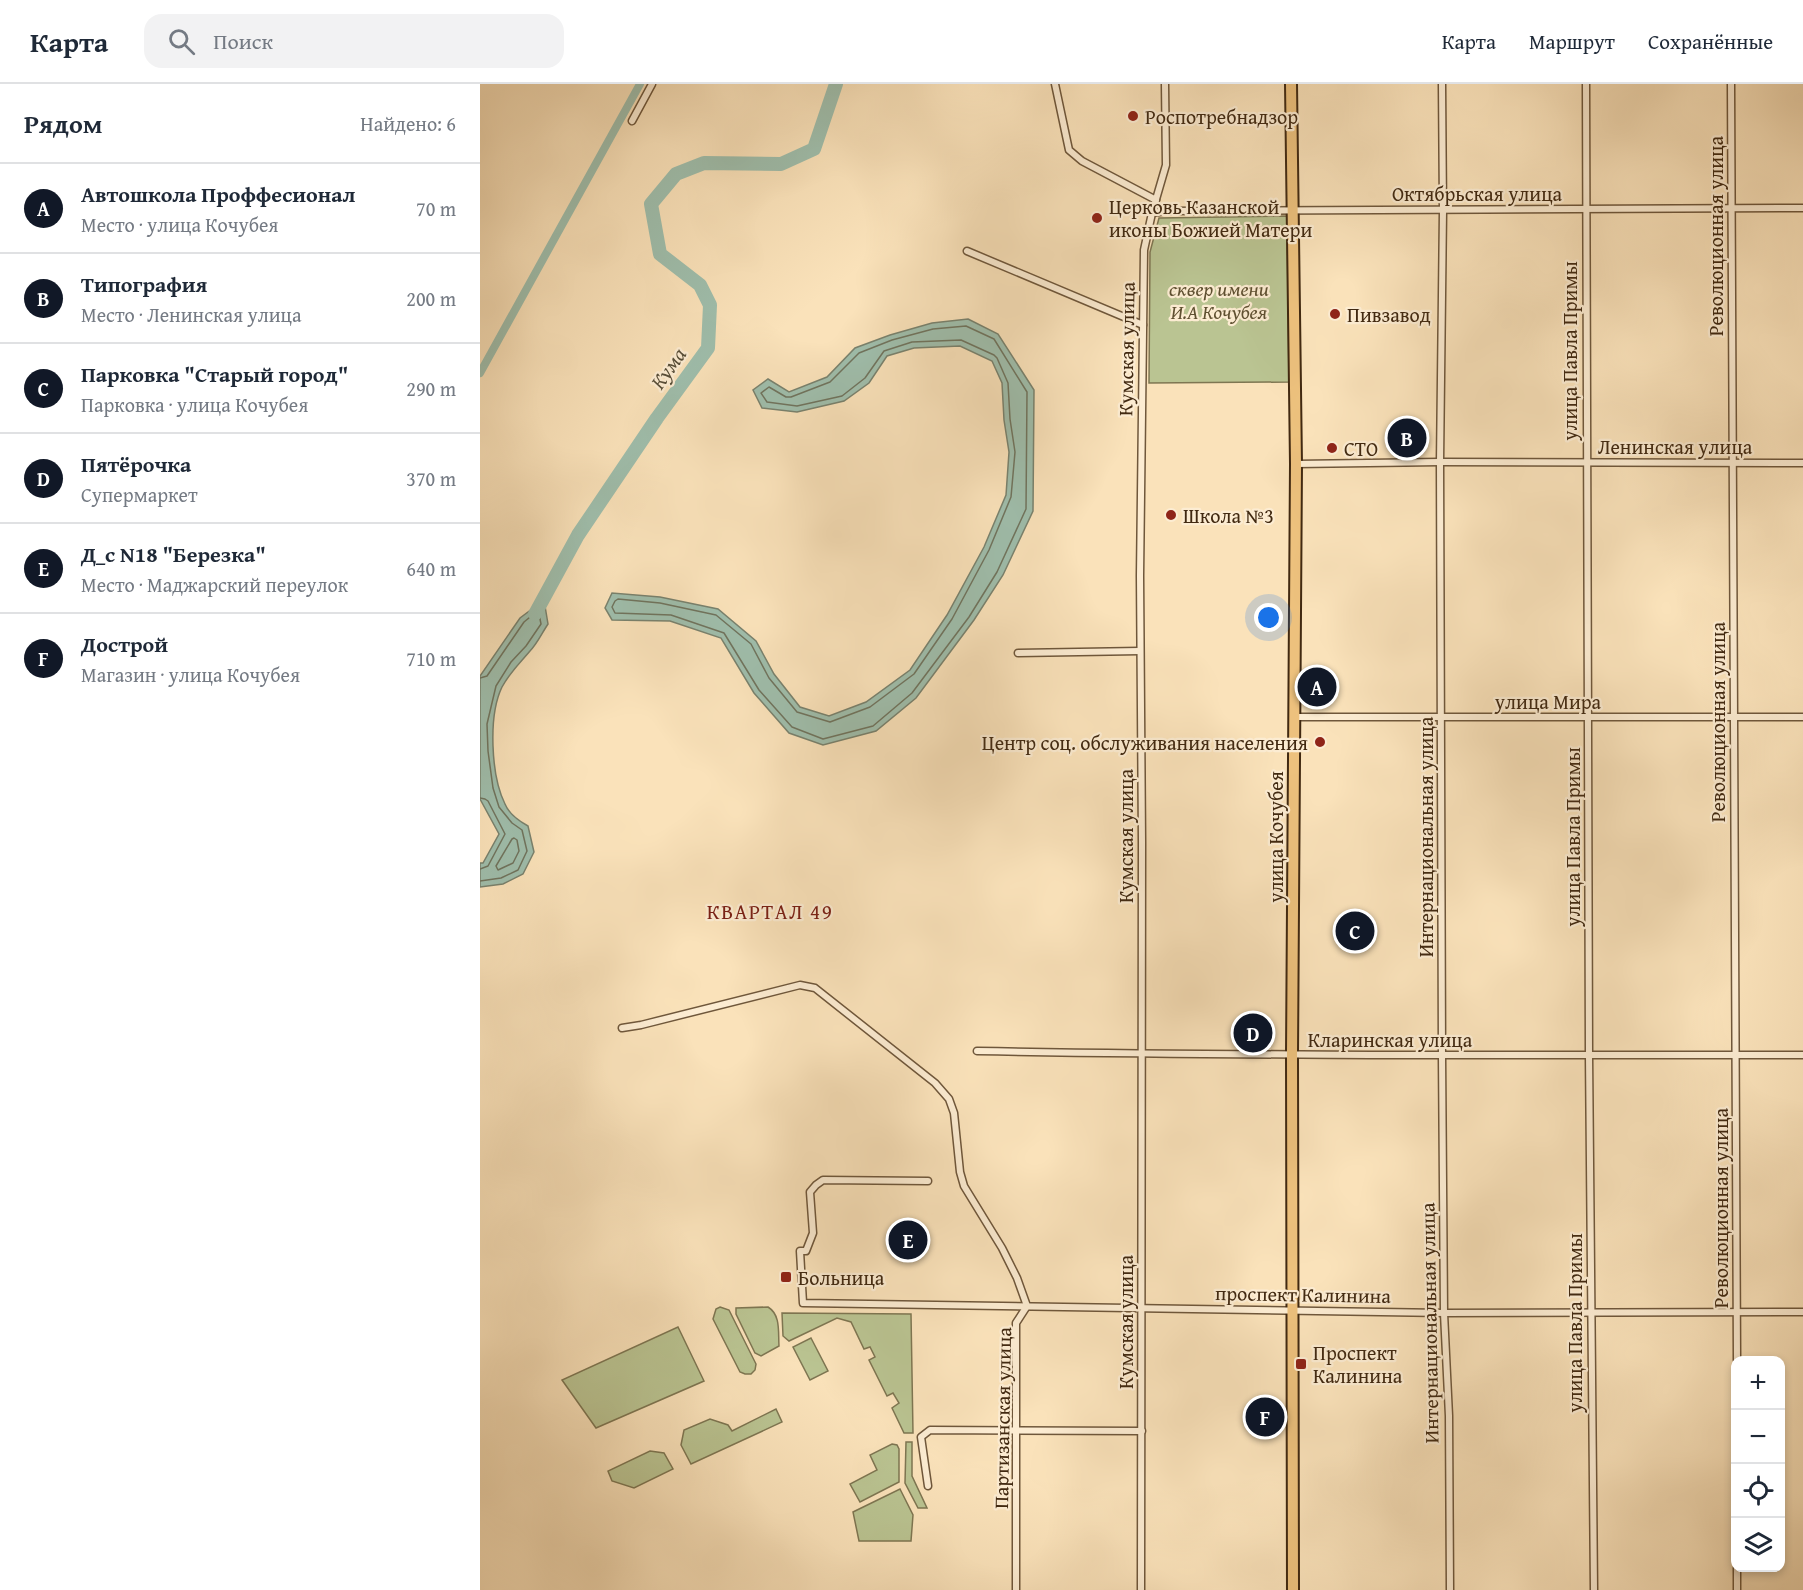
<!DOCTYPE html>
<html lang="ru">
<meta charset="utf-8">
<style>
body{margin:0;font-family:"Gentium Book Plus",serif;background:#f2f2f3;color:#1f2937}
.controls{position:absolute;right:18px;bottom:18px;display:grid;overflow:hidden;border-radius:12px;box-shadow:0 3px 9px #0003}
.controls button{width:54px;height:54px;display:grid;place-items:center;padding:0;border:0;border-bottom:2px solid #e0e1e3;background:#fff;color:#1f2937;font:30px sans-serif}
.you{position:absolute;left:789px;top:534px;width:21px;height:21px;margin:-15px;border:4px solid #fff;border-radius:50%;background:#1a73e8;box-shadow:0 0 0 9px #1a73e833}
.badge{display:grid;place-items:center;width:39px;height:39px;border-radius:50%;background:#111827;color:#fff;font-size:20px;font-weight:700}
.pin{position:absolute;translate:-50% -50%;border:3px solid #fff;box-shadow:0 2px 6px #0006}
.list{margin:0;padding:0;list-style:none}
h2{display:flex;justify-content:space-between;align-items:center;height:78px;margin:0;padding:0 24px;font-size:26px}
h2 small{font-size:20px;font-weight:400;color:#747a83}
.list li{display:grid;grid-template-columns:39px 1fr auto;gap:18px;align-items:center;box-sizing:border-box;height:90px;padding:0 24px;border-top:2px solid #e0e1e3}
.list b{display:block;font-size:22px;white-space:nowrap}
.list p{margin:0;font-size:20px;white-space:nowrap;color:#747a83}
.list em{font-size:20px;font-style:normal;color:#747a83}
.icon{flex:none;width:33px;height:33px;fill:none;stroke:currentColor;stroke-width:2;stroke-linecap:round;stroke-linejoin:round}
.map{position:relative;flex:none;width:1323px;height:1506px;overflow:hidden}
header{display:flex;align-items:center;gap:36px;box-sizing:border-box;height:84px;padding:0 30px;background:#fff;border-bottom:2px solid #e0e1e3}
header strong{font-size:28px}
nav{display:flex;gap:33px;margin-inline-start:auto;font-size:21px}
.search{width:420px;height:54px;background:#f2f2f3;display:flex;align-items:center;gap:15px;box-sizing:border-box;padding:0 21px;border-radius:18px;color:#747a83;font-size:22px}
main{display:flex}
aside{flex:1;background:#fff}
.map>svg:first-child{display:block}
.green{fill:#bac492;stroke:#7e7652;stroke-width:1.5}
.water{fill:#9fbeac;stroke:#79826e;stroke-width:1.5}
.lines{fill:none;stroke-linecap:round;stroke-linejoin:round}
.shore{stroke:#70745e;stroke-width:1.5}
.canal{stroke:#9fbeac;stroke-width:8}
.river{stroke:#9fbeac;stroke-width:14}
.minor-casing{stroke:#6f573b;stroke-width:9}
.primary-casing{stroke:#412911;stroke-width:14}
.minor{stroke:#fcecd2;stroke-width:6}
.primary{stroke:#edc17d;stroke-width:10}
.poi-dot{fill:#8f2418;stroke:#fcecd2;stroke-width:2}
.labels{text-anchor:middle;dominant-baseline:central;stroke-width:4.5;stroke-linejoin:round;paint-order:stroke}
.poi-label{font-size:20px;fill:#412911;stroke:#fcecd2;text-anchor:start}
.street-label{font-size:20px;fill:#412911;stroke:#fcecd2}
.park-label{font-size:20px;font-style:italic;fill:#5f5031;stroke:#fcecd2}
.water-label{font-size:21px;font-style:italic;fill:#584e38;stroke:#fcecd2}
.neighbourhood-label{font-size:21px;letter-spacing:1.5px;fill:#7a1f14;stroke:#fcecd2}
</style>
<header>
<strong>Карта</strong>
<div class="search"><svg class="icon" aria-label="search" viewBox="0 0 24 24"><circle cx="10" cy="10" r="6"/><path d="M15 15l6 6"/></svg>Поиск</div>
<nav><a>Карта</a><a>Маршрут</a><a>Сохранённые</a></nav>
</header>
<main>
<aside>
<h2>Рядом<small>Найдено: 6</small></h2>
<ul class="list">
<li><span class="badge">A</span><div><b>Автошкола Проффесионал</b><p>Место · улица Кочубея</p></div><em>70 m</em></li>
<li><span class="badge">B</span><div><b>Типография</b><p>Место · Ленинская улица</p></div><em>200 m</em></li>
<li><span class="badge">C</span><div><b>Парковка &quot;Старый город&quot;</b><p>Парковка · улица Кочубея</p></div><em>290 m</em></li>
<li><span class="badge">D</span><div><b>Пятёрочка</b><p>Супермаркет</p></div><em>370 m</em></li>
<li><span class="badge">E</span><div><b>Д_с N18 &quot;Березка&quot;</b><p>Место · Маджарский переулок</p></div><em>640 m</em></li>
<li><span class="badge">F</span><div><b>Дострой</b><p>Магазин · улица Кочубея</p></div><em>710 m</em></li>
</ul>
</aside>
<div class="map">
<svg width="1323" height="1506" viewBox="0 0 1323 1506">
<rect width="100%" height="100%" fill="#fae2ba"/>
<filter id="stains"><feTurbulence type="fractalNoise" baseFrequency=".00333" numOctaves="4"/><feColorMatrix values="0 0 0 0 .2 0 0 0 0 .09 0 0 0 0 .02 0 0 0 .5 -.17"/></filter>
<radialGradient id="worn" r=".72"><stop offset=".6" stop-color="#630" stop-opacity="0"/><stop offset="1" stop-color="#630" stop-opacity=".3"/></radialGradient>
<g class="green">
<path d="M807,132l2,166 -140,1 1,-131 9,-34z"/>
<path d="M240,1223l9,3 27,54 -1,6 -4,4h-6l-5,-2 -27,-53 3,-10z"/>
<path d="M288,1223c13,8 10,25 11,39l-18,10 -6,-3 -19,-39v-6z"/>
<path d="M302,1229l129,1 2,119h-9l-12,-25 7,-5 -6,-10 -6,3 -18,-36 6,-3 -5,-10 -6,2 -13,-27 -14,-4 -48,23 -6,-5z"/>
<path d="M198,1243l26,54 -108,47 -34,-48z"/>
<path d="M331,1254l17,33 -18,9 -17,-33z"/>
<path d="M296,1325l6,13 -91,42 -10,-19 3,-15 26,-11 18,6 4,6z"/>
<path d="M426,1358h6v34l15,32h-9l-13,-25z"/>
<path d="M412,1360l5,1 2,4v33l-39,20 -10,-18 27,-14 -7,-15z"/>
<path d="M170,1367l14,2 9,16 -39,19 -22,-7 -4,-10z"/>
<path d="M420,1405l13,26 -2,26h-52l-6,-29z"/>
</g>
<g class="water">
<path d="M488,235l30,15 36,56 -1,121 -30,64 -29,45 -58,78 -40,33 -53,14 -34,-12 -35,-40 -33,-55 -51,-17 -58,-1 -7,-12 7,-15 48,4 58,12 38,32 18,33 26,33 29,9 37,-14 44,-32 37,-55 37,-68 22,-52 3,-43 -5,-32 -2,-37 -10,-22 -32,-15 -46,2 -27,8 -18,27 -25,18 -47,11 -35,-4 -9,-18 15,-11 21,13 38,-15 28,-29 35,-13 42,-12z"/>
<path d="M64,516l4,24c-6,9 -11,20 -18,27 -11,13 -20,21 -28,36 -14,29 -11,89 3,117 4,10 14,17 23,22l6,26 -11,22 -20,10 -23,3v-24h3l16,-29 -19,-35v-123l40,-58z"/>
</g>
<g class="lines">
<g class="shore">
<path d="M486,242l28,13 33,53 -1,117 -29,63 -28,45 -57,76 -39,33 -50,13 -31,-12 -33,-37 -35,-57 -53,-18 -56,-2 -3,-6 3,-6 3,-2 42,4 56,12 35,29 18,34 28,34 33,10 40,-15 44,-33 38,-55 37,-69 22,-53 4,-45 -5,-33 -2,-36 -11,-25 -3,-3 -33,-15 -49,2 -28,9 -19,27 -23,18 -45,10 -30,-4 -6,-9 8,-6 17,10h5l39,-15 29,-29 33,-13 41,-11z"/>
<path d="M0,594l7,-2 37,-54 11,-9 4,1 2,10 -15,22 -15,16 -15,24 -9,38 1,27 5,37 6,19 13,16 10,7 5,21 -9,19 -17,8 -21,3"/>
<path d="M0,714l5,1 3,2 17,33 -17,32 -8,3"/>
<path d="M34,754l3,2 2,11 -6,12 -15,7 -2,-4 16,-27z"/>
</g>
<path class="canal" d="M0,289l160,-289"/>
<path class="river" d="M55,530l43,-79 79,-117 51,-70 2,-43 -10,-20 -40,-31 -9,-50 25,-30 28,-11 77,1 33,-15 22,-65"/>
<g class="minor-casing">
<g id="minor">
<path d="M575,0l14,66 13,11 74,39"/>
<path d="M962,0l1,127 -3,251 2,594 2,257 5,103 1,174"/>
<path d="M1106,0l3,972 5,534"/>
<path d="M1251,0l6,1276"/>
<path d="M152,37l20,-37"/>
<path d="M672,129l15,-2c212,-3 424,0 636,-3"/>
<path d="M487,167l176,74"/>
<path d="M816,380l144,-2 363,1"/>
<path d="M538,569l122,-2"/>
<path d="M814,633h509"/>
<path d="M142,944l19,-3 159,-40 15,3 120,95 14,16 5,14 6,59 4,14 38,62 15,30 10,28 -11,17v267"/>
<path d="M497,967c275,5 551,4 826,4"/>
<path d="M448,1097l-105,-1 -7,5 -6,7 3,41 -7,18h-6l3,52 641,10 359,-1"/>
<path d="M448,1402l-7,-49 9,-7 212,1"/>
<path d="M1257,1484v22"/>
<path d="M661,1506l1,-747 -2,-267 4,-326 8,-37 14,-48 -1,-81"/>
</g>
</g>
<g class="primary-casing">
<path id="primary" d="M811,0l5,380 -4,590 1,536"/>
</g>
<use href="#minor" class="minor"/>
<use href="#primary" class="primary"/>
</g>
<g class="poi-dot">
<circle cx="653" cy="32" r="6"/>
<circle cx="617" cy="134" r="6"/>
<circle cx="855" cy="230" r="6"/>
<circle cx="852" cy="364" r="6"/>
<circle cx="691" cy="431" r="6"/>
<circle cx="840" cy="658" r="6"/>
<rect x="300" y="1187" width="12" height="12" rx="3"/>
<rect x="815" y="1274" width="12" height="12" rx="3"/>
</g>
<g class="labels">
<g class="poi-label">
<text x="665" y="32">Роспотребнадзор</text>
<text x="629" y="122">Церковь Казанской<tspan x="629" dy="23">иконы Божией Матери</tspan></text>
<text x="867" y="230">Пивзавод</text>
<text x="864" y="364">СТО</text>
<text x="703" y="431">Школа №3</text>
<text x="828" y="658" text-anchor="end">Центр соц. обслуживания населения</text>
<text x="318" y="1193">Больница</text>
<text x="833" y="1268">Проспект<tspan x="833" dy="23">Калинина</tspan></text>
</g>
<g class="street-label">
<text x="997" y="109">Октябрьская улица</text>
<text transform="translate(1235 152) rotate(-90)">Революционная улица</text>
<text transform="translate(646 265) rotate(-89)">Кумская улица</text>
<text transform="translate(1089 267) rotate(-90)">улица Павла Примы</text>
<text x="1195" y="362">Ленинская улица</text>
<text x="1068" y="617">улица Мира</text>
<text transform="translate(1237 638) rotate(-90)">Революционная улица</text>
<text transform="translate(645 752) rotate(-90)">Кумская улица</text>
<text transform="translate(795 753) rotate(-90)">улица Кочубея</text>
<text transform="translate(945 753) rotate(-90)">Интернациональная улица</text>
<text transform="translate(1092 753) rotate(-90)">улица Павла Примы</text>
<text x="910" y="955">Кларинская улица</text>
<text transform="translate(1240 1124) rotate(-90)">Революционная улица</text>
<text transform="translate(823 1210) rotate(1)">проспект Калинина</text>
<text transform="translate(645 1238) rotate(-90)">Кумская улица</text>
<text transform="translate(949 1239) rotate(-91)">Интернациональная улица</text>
<text transform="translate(1094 1239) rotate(-90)">улица Павла Примы</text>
<text transform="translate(522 1334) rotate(-89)">Партизанская улица</text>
</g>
<g class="park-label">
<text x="739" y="204">сквер имени<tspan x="739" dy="23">И.А Кочубея</tspan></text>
</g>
<g class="water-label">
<text transform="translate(188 284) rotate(-55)">Кума</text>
</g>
<g class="neighbourhood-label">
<text x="290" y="827">КВАРТАЛ 49</text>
</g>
</g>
<rect width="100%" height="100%" filter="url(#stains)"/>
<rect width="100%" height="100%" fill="url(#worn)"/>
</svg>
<div class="controls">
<button>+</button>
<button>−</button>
<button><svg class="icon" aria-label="locate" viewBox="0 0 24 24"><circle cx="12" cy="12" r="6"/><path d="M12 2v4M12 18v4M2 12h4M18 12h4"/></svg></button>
<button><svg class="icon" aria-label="layers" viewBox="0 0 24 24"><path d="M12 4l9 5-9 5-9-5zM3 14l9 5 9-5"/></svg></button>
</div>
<div class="you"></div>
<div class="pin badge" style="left:837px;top:603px">A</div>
<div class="pin badge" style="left:927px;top:354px">B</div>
<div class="pin badge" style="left:875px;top:847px">C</div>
<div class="pin badge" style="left:773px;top:949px">D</div>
<div class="pin badge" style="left:428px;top:1156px">E</div>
<div class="pin badge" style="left:785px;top:1333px">F</div>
</div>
</main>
